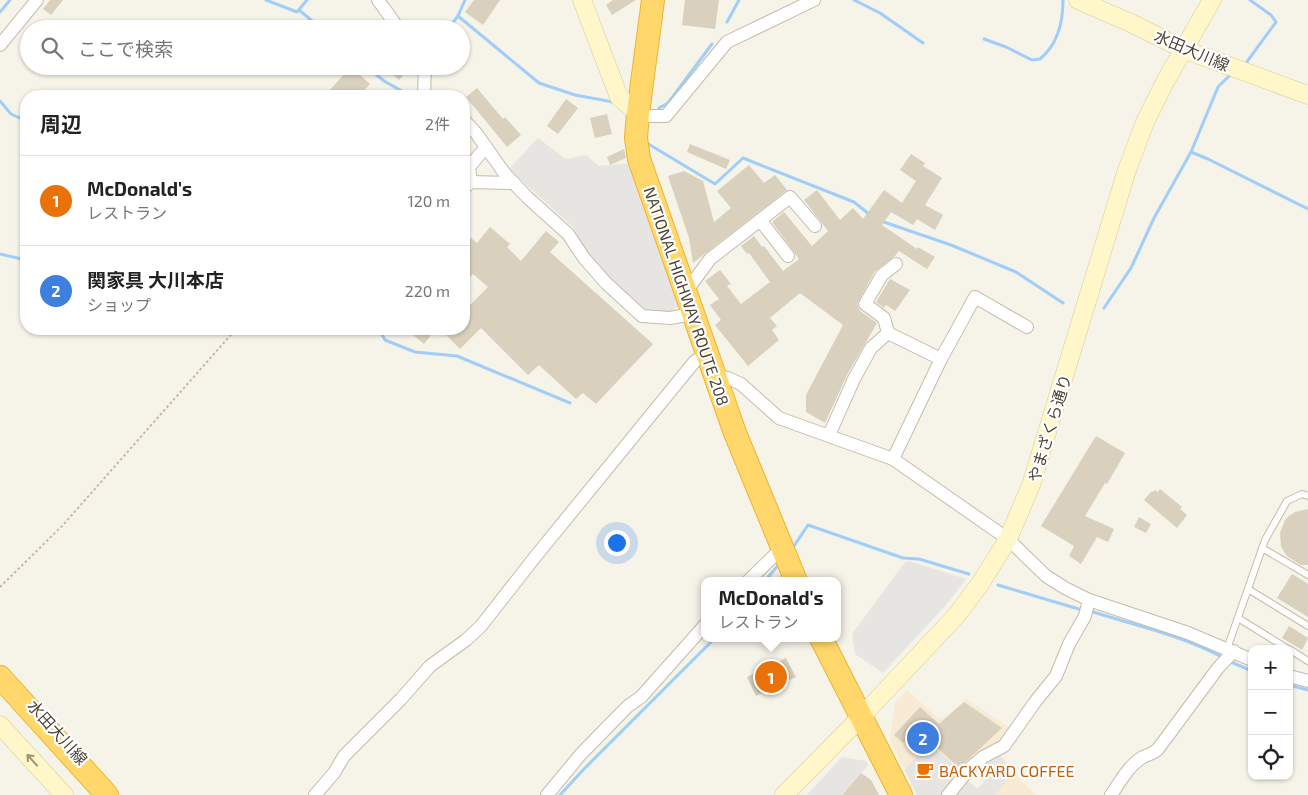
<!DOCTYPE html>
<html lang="ja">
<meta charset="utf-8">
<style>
body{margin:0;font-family:"Exo 2","Noto Sans JP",sans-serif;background:#f2f2f2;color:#222}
.controls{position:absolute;right:15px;bottom:15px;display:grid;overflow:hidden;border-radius:10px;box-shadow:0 1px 4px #0004}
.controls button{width:45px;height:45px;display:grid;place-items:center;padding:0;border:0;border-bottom:1px solid #e0e0e0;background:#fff;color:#222;font:25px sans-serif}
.you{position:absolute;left:616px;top:542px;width:18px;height:18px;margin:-12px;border:4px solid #fff;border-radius:50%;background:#1a73e8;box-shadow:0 0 0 8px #1a73e833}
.badge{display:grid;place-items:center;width:32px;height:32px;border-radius:50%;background:#ff4917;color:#fff;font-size:16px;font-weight:700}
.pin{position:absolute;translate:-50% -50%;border:2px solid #fff;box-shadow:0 1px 5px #0006}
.popup{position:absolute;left:701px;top:577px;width:140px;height:65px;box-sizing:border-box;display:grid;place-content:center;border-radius:10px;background:#fff;filter:drop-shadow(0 1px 4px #0005);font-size:16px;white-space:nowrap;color:#767676}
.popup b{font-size:19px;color:#222}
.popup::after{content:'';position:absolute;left:50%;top:100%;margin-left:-10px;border:10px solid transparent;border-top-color:#fff}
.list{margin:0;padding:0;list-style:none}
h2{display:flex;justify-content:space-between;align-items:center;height:65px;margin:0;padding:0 20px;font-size:21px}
h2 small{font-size:16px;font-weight:400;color:#767676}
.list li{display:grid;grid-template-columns:32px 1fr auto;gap:15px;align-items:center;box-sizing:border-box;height:90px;padding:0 20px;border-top:1px solid #e0e0e0}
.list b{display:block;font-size:19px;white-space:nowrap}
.list p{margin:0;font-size:16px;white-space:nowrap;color:#767676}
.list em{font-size:16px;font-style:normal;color:#767676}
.icon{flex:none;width:28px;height:28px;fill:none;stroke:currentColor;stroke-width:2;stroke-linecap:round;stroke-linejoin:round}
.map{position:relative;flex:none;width:1308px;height:795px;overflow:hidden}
.search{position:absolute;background:#fff;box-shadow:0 1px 4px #0004;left:20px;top:20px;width:450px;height:55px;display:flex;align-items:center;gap:12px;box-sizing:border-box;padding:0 18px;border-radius:28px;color:#767676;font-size:19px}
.panel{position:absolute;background:#fff;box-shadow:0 1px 4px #0004;left:20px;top:90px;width:450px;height:245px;border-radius:20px}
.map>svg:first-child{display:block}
.commercial{fill:#f9ebd3}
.parking{fill:#e7e5e1}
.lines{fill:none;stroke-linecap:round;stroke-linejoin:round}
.stream{stroke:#a0cef8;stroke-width:3}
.building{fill:#d9d0bd}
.lane-casing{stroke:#c3bcaa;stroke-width:8}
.street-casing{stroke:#c3bcaa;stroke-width:14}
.secondary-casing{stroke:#dacc94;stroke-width:19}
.highway-casing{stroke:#edb32c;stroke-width:24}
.path{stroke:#c6b99a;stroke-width:2;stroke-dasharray:2.5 2.5;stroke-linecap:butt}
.lane{stroke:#fff;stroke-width:6}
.street{stroke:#fff;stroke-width:12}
.secondary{stroke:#fff6ca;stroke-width:18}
.highway{stroke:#ffd76b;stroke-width:22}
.oneway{stroke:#9c9479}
.labels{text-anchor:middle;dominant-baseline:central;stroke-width:4.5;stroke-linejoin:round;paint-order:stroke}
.street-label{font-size:16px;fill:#4b4436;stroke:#fff}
.food-label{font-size:16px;fill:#c56008;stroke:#fff;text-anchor:start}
</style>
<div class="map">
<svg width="1308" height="795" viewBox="0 0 1308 795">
<rect width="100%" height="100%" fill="#f6f3e9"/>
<path class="commercial" d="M907,690l31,28h6l22,-19 47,31 -52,46 17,13 13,-16 -11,-11 19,-8 15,19 22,22h-119l-27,-55 5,-38z"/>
<g class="parking">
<path d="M538,138l28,21 20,-4 13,11 32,-3 49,143 -12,7 -25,-3 -37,-36 -20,-24 -13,-23 -64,-58z"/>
<path d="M909,561l57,18 -20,26 -63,68 -28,-19 -3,-20 53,-72z"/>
<path d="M929,743l34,30 -18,22h-28l-12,-25z"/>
<path d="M999,754l15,19 -19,22h-44l13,-17 14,11 13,-16 -11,-11z"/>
<path d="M842,757l24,4 2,4 -27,30h-34z"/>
</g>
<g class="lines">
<g class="stream">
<path d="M266,0l31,12 10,-12"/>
<path d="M854,0l26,13 43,30"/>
<path d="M299,10l23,19"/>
<path d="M0,12l10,-12"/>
<path d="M458,16l81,67 36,12 38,7"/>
<path d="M727,22l12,-22"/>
<path d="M448,29l10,-13 7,-16"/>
<path d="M984,39l22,8 26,13 8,-1c17,-14 23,-37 23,-59"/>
<path d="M1246,63l30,-41 -5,-7 -21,-15"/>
<path d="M366,66l18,15 27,15"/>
<path d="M431,75l3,-9"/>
<path d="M0,101l11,13 15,7"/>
<path d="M659,108l9,-5 44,-59"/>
<path d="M645,142l70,42 28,-26 111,44 15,12"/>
<path d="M1191,152l17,7 100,50"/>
<path d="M881,221l70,24 65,27 47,31"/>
<path d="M0,254l26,6"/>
<path d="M1104,308l27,-40 23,-50 37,-66 27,-65 12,-12"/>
<path d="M379,329l6,11 30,12 42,4 113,47"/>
<path d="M792,549l16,-24 95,33 16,1 50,15"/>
<path d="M765,581l15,-18"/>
<path d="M998,585l84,25"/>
<path d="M1090,611c44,14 91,24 132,46"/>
<path d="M1231,662l21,9"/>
<path d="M1289,685l19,5"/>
<path d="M560,795l23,-25 132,-132"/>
</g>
</g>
<g class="building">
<path d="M50,0h13l-12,15 -8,-6z"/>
<path d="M474,0h26l-17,25 -18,-13z"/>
<path d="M613,0h23l-24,15 -6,-10z"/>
<path d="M685,0h34l-4,29 -33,-4z"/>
<path d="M392,66h19l-12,14 -11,-9z"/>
<path d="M351,67l19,17 -11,12h-24l-6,-5z"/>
<path d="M477,88l26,31 2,-2 16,18 -14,12 -41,-50z"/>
<path d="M566,99l12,9 -20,26 -11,-8z"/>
<path d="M607,114l5,20 -17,4 -5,-20z"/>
<path d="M690,144l40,16 -4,9 -39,-17z"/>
<path d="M624,149l2,9 -16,7 -3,-8z"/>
<path d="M911,154l14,9 -2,3 19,12 -17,27 18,10 -8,15 -18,-11 -4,6 -22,-13 -9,13 35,24 1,-2 17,10 -8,12 -28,-18 -4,5 -20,15 -18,33 3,7 17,12 -30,52 -22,48 -19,-11v-17l37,-70 -43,-32 -30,25 7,8 -5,4 7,10 -31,26 -33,-41 6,-5 -11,-15 9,-6 -14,-18 15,-11 11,14 -4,2 14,18 29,-22 -21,-29 -2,1 -6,-8 13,-10 8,11 2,-1 19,25 16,-12 -27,-37 12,-10 28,34 16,-15 -24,-31 13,-10 23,30 13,-12 10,11 21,-29 18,13 14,-22 -16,-11z"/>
<path d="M749,165l15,18 11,-8 12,15 -94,73 -4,-25 -21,-62 16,-5 19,10 11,41 17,-14 -14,-17z"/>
<path d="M490,227l20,17 -3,3 14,14 25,-30 13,11 -9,10 103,92 -57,60 -13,-11 -7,6 -37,-34 -11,10 -47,-47 -21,21 -20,-20h24v-18l24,-24 -15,-13 -9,11v-53l13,11z"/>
<path d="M890,279l20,11 -15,21 -9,-6 -2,3 -8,-6z"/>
<path d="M406,329h30l-12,15z"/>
<path d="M1096,436l29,17 -18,31 -2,-1 -20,33 29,13 -6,13 -11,-5 -16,27 -12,-8 5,-10 -33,-20z"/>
<path d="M1160,489l22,18 -2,2 7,6 -10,13 -33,-28 8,-9 1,1 2,-2 3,2z"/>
<path d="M1308,509v56h-7l-13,-8 -4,-5 -3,-6 -1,-13 5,-13 4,-4 6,-4z"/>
<path d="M1139,517l12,7 -5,9 -12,-6z"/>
<path d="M1292,574l16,10v33l-31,-19z"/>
<path d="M1289,626l19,12 -6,12 -20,-12z"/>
<path d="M786,658l10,19 -40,19 -9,-19z"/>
<path d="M964,702l38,26 -43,40 -30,-28 -11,11 -12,-11 -3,3 -9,-8 26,-28 19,17z"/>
<path d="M861,773l10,7 8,15h-37z"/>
</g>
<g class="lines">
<g class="lane-casing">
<g id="lane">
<path d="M1262,548l46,27"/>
<path d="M1248,589l60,37"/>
<path d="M1238,618l50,31"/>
<path d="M1227,649l38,-109 22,-39 15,-7 6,2"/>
<path d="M1289,649l19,12"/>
</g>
</g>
<g class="street-casing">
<g id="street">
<path d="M378,0l21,29"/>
<path d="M0,45l37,-45"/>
<path d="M424,96l1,-30"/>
<path d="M638,113l11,3h17l61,-74 87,-42"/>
<path d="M464,120l12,13 29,41 22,23 41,37 16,24 22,25 36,33 28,2 22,-4"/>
<path d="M471,182l-2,-15 17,-20"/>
<path d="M464,188l7,-6 43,1"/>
<path d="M760,220l28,36"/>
<path d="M896,264l-14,11 -17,29 19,14 4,15 53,26"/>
<path d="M685,293l25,-34 80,-62 25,29"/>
<path d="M714,375l14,3 13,6 38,34 114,41 115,80 38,37 19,12 24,12 99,33 64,27"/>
<path d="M829,435l25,-56 17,-31 17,-15"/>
<path d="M893,459l48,-100 34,-62 52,30"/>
<path d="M748,581l34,-33"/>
<path d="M1289,676l19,5"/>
<path d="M315,795l19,-22 10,-17 57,-57 29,-33 36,-26 15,-14 54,-69 160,-196 12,-6"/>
<path d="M547,795l34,-41 47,-48 13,-9 64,-72"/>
<path d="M948,795l22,-27 13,-11 21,-11 31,-44 21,-26 13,-32 16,-28 4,-16"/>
<path d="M1111,795c9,-13 18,-30 32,-38 6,-3 10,-3 15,-8l60,-81 16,-17"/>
</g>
</g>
<g class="secondary-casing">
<g id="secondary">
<path d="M582,0l37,97 19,16"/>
<path d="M1078,0l55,24 50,25 125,46"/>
<path d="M0,725l64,70"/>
<path d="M784,795l77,-78 95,-101 24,-32 28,-45 23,-54 95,-312 19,-51 21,-42 46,-80"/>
</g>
</g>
<g class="highway-casing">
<g id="highway">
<path d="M653,0l-15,113 -2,25 3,21 96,274 61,148"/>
<path d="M821,638l80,157"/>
<path d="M0,677l107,118"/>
</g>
</g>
<path class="path" d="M0,587l63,-62 173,-196"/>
<use href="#lane" class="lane"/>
<use href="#street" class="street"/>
<use href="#secondary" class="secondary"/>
<use href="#highway" class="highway"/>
</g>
<defs><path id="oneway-shaft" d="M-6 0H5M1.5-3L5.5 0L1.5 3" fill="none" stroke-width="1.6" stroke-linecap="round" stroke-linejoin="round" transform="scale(1.25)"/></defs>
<use class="oneway" href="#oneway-shaft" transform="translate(32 760) rotate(-132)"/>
<defs>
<g id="cafe-bare" transform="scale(1.35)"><path d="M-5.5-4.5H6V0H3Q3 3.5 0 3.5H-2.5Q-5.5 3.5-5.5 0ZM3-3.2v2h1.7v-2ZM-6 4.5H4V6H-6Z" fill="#e8710a" stroke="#fff" stroke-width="2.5" paint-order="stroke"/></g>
</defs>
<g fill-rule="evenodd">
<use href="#cafe-bare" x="925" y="770"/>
</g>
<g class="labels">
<g class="street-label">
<text transform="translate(1192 50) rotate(23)">水田大川線</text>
<text transform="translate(687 296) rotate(71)">NATIONAL HIGHWAY ROUTE 208</text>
<text transform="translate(1049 428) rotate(-73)">やまざくら通り</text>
<text transform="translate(58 732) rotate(48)">水田大川線</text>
</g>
<g class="food-label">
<text x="939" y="770">BACKYARD COFFEE</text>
</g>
</g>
</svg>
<div class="controls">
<button>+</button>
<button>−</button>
<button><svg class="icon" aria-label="locate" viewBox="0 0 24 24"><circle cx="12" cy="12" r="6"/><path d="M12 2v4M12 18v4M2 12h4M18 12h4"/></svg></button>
</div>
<div class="you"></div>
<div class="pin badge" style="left:771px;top:677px;background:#e8710a">1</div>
<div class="popup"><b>McDonald's</b>レストラン</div>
<div class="pin badge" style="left:923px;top:738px;background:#3f7fe0">2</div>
<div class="search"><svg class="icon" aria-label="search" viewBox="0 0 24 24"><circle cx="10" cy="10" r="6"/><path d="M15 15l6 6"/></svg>ここで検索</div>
<section class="panel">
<h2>周辺<small>2件</small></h2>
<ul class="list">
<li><span class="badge" style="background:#e8710a">1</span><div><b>McDonald's</b><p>レストラン</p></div><em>120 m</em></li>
<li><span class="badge" style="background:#3f7fe0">2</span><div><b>関家具 大川本店</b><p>ショップ</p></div><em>220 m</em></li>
</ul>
</section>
</div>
